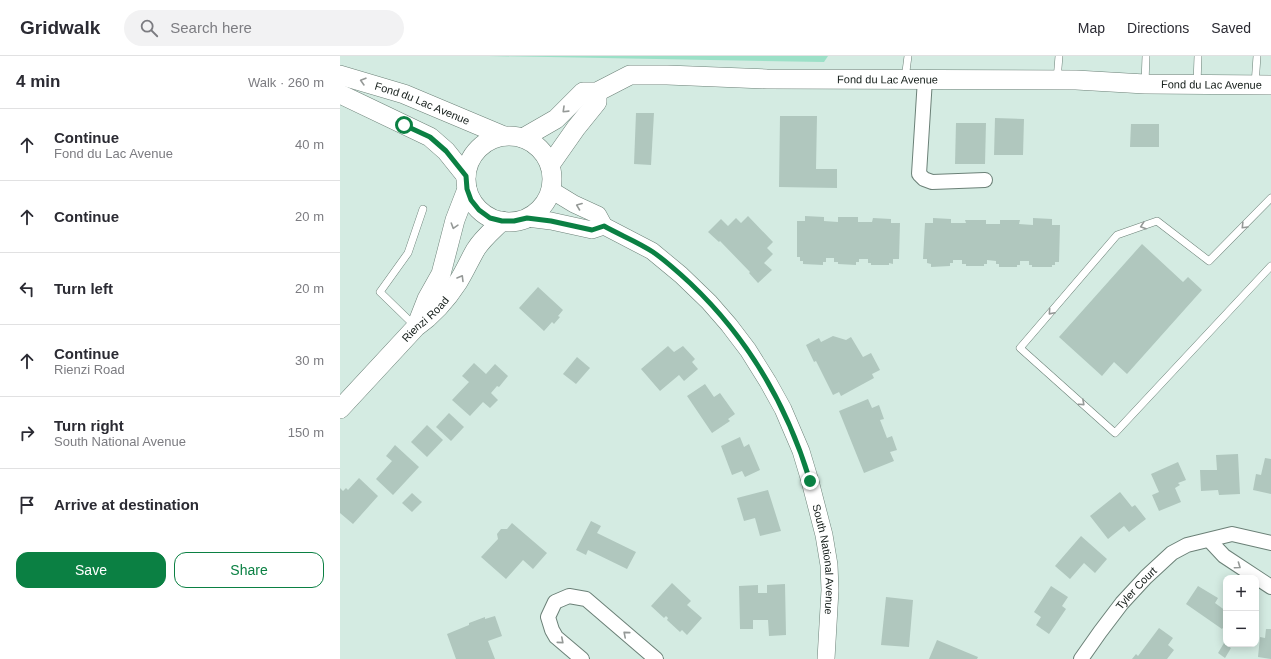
<!DOCTYPE html>
<meta charset="utf-8">
<style>
body{margin:0;font-family:Helvetica,sans-serif;background:#f2f2f3;color:#2b2b33}
.controls{position:absolute;right:12px;bottom:12px;display:grid;overflow:hidden;border-radius:8px;box-shadow:0 2px 10px #0003}
.controls button{width:36px;height:36px;display:grid;place-items:center;padding:0;border:0;border-bottom:1px solid #e1e1e2;background:#fff;color:#2b2b33;font:20px sans-serif}
.stop{position:absolute;width:12px;height:12px;margin:-9px;border:3px solid #0b8043;border-radius:50%;background:#fff}
.stop.end{background:#0b8043;border-color:#fff;box-shadow:0 1px 4px #0008}
.list{margin:0;padding:0;list-style:none}
h2{display:flex;justify-content:space-between;align-items:center;height:52px;margin:0;padding:0 16px;font-size:17px}
h2 small{font-size:13px;font-weight:400;color:#7c7c81}
.list li{display:grid;grid-template-columns:26px 1fr auto;gap:12px;align-items:center;box-sizing:border-box;height:72px;padding:0 16px;border-top:1px solid #e1e1e2}
.list b{display:block;font-size:15px;white-space:nowrap}
.list p{margin:0;font-size:13px;white-space:nowrap;color:#7c7c81}
.list em{font-size:13px;font-style:normal;color:#7c7c81}
.actions{display:flex;gap:8px;padding:12px 16px}
.actions a{flex:1;padding:9px 0;border:1px solid #0b8043;border-radius:12px;text-align:center;font-size:14px;color:#0b8043}
.actions .main{background:#0b8043;color:#fff}
.icon{flex:none;width:22px;height:22px;fill:none;stroke:currentColor;stroke-width:2;stroke-linecap:round;stroke-linejoin:round}
.map{position:relative;flex:none;width:931px;height:603px;overflow:hidden}
header{display:flex;align-items:center;gap:24px;box-sizing:border-box;height:56px;padding:0 20px;background:#fff;border-bottom:1px solid #e1e1e2}
header strong{font-size:19px}
nav{display:flex;gap:22px;margin-inline-start:auto;font-size:14px}
.search{width:280px;height:36px;background:#f2f2f3;display:flex;align-items:center;gap:10px;box-sizing:border-box;padding:0 14px;border-radius:22px;color:#7c7c81;font-size:15px}
main{display:flex}
aside{flex:1;background:#fff}
.map>svg:first-child{display:block}
.green{fill:#9be0c7}
.building{fill:#b0c7be}
.lines{fill:none;stroke-linecap:round;stroke-linejoin:round}
.service-casing{stroke:#6b8077;stroke-width:8}
.minor-casing{stroke:#6b8077;stroke-width:16}
.tertiary-casing{stroke:#6b8077;stroke-width:18}
.secondary-casing{stroke:#6b8077;stroke-width:20}
.service{stroke:#fff;stroke-width:7}
.minor{stroke:#fff;stroke-width:14}
.tertiary{stroke:#fff;stroke-width:17}
.secondary{stroke:#fff;stroke-width:19}
.oneway{stroke:#959997}
.route{stroke:#0b8043;stroke-width:5}
.labels{text-anchor:middle;dominant-baseline:central;stroke-width:3;stroke-linejoin:round;paint-order:stroke}
.street-label{font-size:11px;fill:#131c18;stroke:#d4ebe2}
</style>
<header>
<strong>Gridwalk</strong>
<div class="search"><svg class="icon" aria-label="search" viewBox="0 0 24 24"><circle cx="10" cy="10" r="6"/><path d="M15 15l6 6"/></svg>Search here</div>
<nav><a>Map</a><a>Directions</a><a>Saved</a></nav>
</header>
<main>
<aside>
<h2>4 min<small>Walk · 260 m</small></h2>
<ul class="list">
<li><svg class="icon" aria-label="ahead" viewBox="0 0 24 24"><path d="M12 20V5M6 11l6-6 6 6"/></svg><div><b>Continue</b><p>Fond du Lac Avenue</p></div><em>40 m</em></li>
<li><svg class="icon" aria-label="ahead" viewBox="0 0 24 24"><path d="M12 20V5M6 11l6-6 6 6"/></svg><div><b>Continue</b></div><em>20 m</em></li>
<li><svg class="icon" aria-label="left" viewBox="0 0 24 24"><path d="M17 20v-9H6M10 6l-5 5 5 5"/></svg><div><b>Turn left</b></div><em>20 m</em></li>
<li><svg class="icon" aria-label="ahead" viewBox="0 0 24 24"><path d="M12 20V5M6 11l6-6 6 6"/></svg><div><b>Continue</b><p>Rienzi Road</p></div><em>30 m</em></li>
<li><svg class="icon" aria-label="right" viewBox="0 0 24 24"><path d="M7 20v-9h11M14 6l5 5-5 5"/></svg><div><b>Turn right</b><p>South National Avenue</p></div><em>150 m</em></li>
<li><svg class="icon" aria-label="arrive" viewBox="0 0 24 24"><path d="M6 21V4h12l-3 4 3 4H6"/></svg><div><b>Arrive at destination</b></div></li>
</ul>
<div class="actions"><a class="main">Save</a><a>Share</a></div>
</aside>
<div class="map">
<svg width="931" height="603" viewBox="0 0 931 603">
<rect width="100%" height="100%" fill="#d4ebe2"/>
<path class="green" d="M149,0h339l-4,6z"/>
<g class="building">
<path d="M296,57h18l-3,52 -17,-1z"/>
<path d="M440,60h37l-1,53h21v19l-58,-1z"/>
<path d="M655,62l29,1 -1,36h-29z"/>
<path d="M616,67h30l-1,41h-30z"/>
<path d="M791,68h28v23h-29z"/>
<path d="M408,160l25,26 -6,6 6,6 -9,9 8,7 -14,13 -9,-10 1,-1 -30,-31 -1,1 -11,-10 13,-13 7,7 8,-8 5,5z"/>
<path d="M465,160l19,1v4l14,1v-5h20v5h14l1,-4 18,1v4h9l-1,36h-6v5l-4,-1v2h-18v-2h-3v-4h-9v3h-3v3l-18,-1v-2h-4v-4h-8v4h-3v3l-20,-1v-3h-3v-4h-3v-36h8z"/>
<path d="M593,162l18,1v4h15l-1,-3h21v4h14v-4h20l-1,4 14,1v-7l19,1v6h8l-1,37h-4v3h-3v2h-20v-2h-3v-4h-9v4h-3v2h-18v-3h-3v-3l-9,-1v4h-3v2h-18v-2h-4v-4h-9v3h-3v3l-19,1v-3l-4,-1v-4h-4l2,-36h8z"/>
<path d="M802,188l41,38 5,-5 14,13 -75,84 -13,-12 -12,14 -43,-39z"/>
<path d="M198,231l25,23 -5,6 2,1 -6,7 -2,-2 -8,9 -25,-23z"/>
<path d="M493,280l13,4 5,-3 12,20 8,-4 9,17 -8,4 2,4 -33,18 -2,-4 -6,3 -17,-34 -2,1 -8,-17 13,-7 2,4z"/>
<path d="M328,290l6,6 9,-6 12,13 -3,3 6,7 -14,12 -5,-6 -19,16 -19,-22z"/>
<path d="M237,301l13,11 -14,16 -13,-10z"/>
<path d="M134,307l12,11 9,-10 13,12 -9,11 -2,-1 -6,7 7,7 -8,8 -7,-6 -13,14 -18,-16 17,-18 -7,-6z"/>
<path d="M365,328l9,13 6,-4 15,21 -7,5 2,2 -18,12 -25,-37z"/>
<path d="M528,343l4,9 7,-3 5,14 -4,1 7,18 5,-2 5,14 -7,2 4,9 -30,12 -25,-62z"/>
<path d="M109,357l15,14 -13,14 -15,-14z"/>
<path d="M87,369l16,15 -16,17 -16,-15z"/>
<path d="M400,381l4,10 5,-3 11,26 -15,7 -3,-6 -10,4 -11,-29z"/>
<path d="M55,389l24,22 -26,28 -17,-16 16,-18 -6,-5z"/>
<path d="M898,398l2,40 -21,1 -1,-5 -17,1 -1,-21h17l-1,-15z"/>
<path d="M925,402l6,1v35l-18,-4 3,-16 5,1z"/>
<path d="M838,406l8,18 -8,3 2,2 -5,3 6,14 -22,9 -7,-16 7,-3 -8,-18z"/>
<path d="M19,422l19,18 -25,28 -13,-11v-25l3,3 3,-3 2,2z"/>
<path d="M428,434l13,41 -21,5 -5,-18 -11,3 -7,-23z"/>
<path d="M780,436l12,15 3,-2 11,14 -17,13 -5,-6 -16,13 -18,-23z"/>
<path d="M72,437l10,9 -10,10 -10,-9z"/>
<path d="M251,465l10,5 -4,7 39,19 -9,17 -39,-19 -2,5 -10,-5z"/>
<path d="M172,467l35,30 -14,16 -10,-9 -17,19 -25,-22 17,-18 -1,-5 4,-5h6z"/>
<path d="M741,480l26,23 -12,14 -11,-10 -14,16 -15,-13z"/>
<path d="M332,527l19,18 -4,4 15,13 -15,17 -5,-5 -2,2 -13,-12 1,-2 -2,-2 -2,2 -13,-12z"/>
<path d="M445,528l1,51 -17,1 -1,-16h-15v9h-13l-1,-43 19,-1v8h9v-8z"/>
<path d="M711,530l17,11 -6,9 4,3 -17,25 -13,-9 5,-8 -7,-5z"/>
<path d="M858,530l20,12 -3,5 11,8v13l-4,5 -36,-25z"/>
<path d="M546,541l27,3 -4,47 -28,-2z"/>
<path d="M155,560l7,20 -14,5 7,18h-39l-9,-25 22,-9v-2l16,-6v2z"/>
<path d="M819,572l14,10 -5,7 6,5 -7,9h-35l4,-5 2,2z"/>
<path d="M926,573h5v30l-13,-2 2,-20 5,1z"/>
<path d="M597,584l41,17 -1,2h-48z"/>
<path d="M884,587l7,5 -6,10 -7,-5z"/>
</g>
<g class="lines">
<g class="service-casing">
<g id="service">
<path d="M565,23l3,-23"/>
<path d="M717,24l2,-24"/>
<path d="M805,27l1,-27"/>
<path d="M857,28l1,-28"/>
<path d="M915,29l2,-29"/>
<path d="M931,142l-62,63 -52,-40 -40,14 -97,113 95,85 156,-167"/>
<path d="M75,270l-35,-34 28,-39 15,-44"/>
</g>
</g>
<g class="minor-casing">
<g id="minor">
<path d="M585,23l-6,95 5,5 8,3 53,-2"/>
<path d="M870,485l14,15 47,31"/>
<path d="M242,603l-26,-22 -4,-7 -4,-13 7,-15 14,-6 17,3 70,60"/>
<path id="s1" d="M741,603l19,-27 22,-29 24,-26 26,-24 15,-8 45,-11 39,9"/>
</g>
</g>
<g class="tertiary-casing">
<g id="tertiary">
<path id="s2" d="M211,134l23,14 24,11 6,11 48,25 29,24 28,27 20,23 19,25 20,32 15,27 18,42 9,30 14,54 5,30 1,25 -4,69"/>
<path d="M187,162l24,3 41,9 12,-4"/>
</g>
</g>
<g class="secondary-casing">
<g id="secondary">
<path id="s3" d="M0,19l64,19 100,42"/>
<path d="M0,38l90,43 16,14 20,25"/>
<circle cx="169" cy="123" r="43"/>
<path id="s4" d="M183,82l33,-19 27,-27h14l33,-17h37l100,4 309,1 69,4 126,1"/>
<path d="M210,109l26,-37 21,-26v-10"/>
<path d="M78,266l9,-23 14,-25 14,-54 12,-31"/>
<path id="s5" d="M0,353l76,-82c17,-12 31,-28 42,-45 7,-11 12,-23 18,-33 7,-11 17,-19 26,-28"/>
</g>
</g>
<use href="#service" class="service"/>
<use href="#minor" class="minor"/>
<use href="#tertiary" class="tertiary"/>
<use href="#secondary" class="secondary"/>
</g>
<defs><path id="oneway-chevron" d="M-2-3.5L2.5 0L-2 3.5" fill="none" stroke-width="1.6" stroke-linecap="round" stroke-linejoin="round"/></defs>
<g class="oneway">
<use href="#oneway-chevron" transform="translate(23 25) rotate(-164)"/>
<use href="#oneway-chevron" transform="translate(225 54) rotate(136)"/>
<use href="#oneway-chevron" transform="translate(239 150) rotate(-159)"/>
<use href="#oneway-chevron" transform="translate(114 170) rotate(107)"/>
<use href="#oneway-chevron" transform="translate(803 170) rotate(161)"/>
<use href="#oneway-chevron" transform="translate(904 170) rotate(134)"/>
<use href="#oneway-chevron" transform="translate(121 222) rotate(-59)"/>
<use href="#oneway-chevron" transform="translate(711 256) rotate(131)"/>
<use href="#oneway-chevron" transform="translate(742 347) rotate(42)"/>
<use href="#oneway-chevron" transform="translate(898 510) rotate(35)"/>
<use href="#oneway-chevron" transform="translate(286 578) rotate(-139)"/>
<use href="#oneway-chevron" transform="translate(221 585) rotate(41)"/>
</g>
<g class="lines">
<path class="route" d="M64,69l26,12 16,14 20,25 1,13 4,11 8,10 11,8 12,3h12l13,-3 24,3 41,9 12,-4c16,9 34,16 49,26 13,9 25,20 37,31 58,55 97,122 120,198"/>
</g>
<g class="labels">
<g class="street-label">
<text stroke="none"><textPath href="#s4" startOffset="385">Fond du Lac Avenue</textPath></text>
<text stroke="none"><textPath href="#s4" startOffset="709">Fond du Lac Avenue</textPath></text>
<text stroke="none"><textPath href="#s3" startOffset="87">Fond du Lac Avenue</textPath></text>
<text stroke="none"><textPath href="#s5" startOffset="124">Rienzi Road</textPath></text>
<text stroke="none"><textPath href="#s2" startOffset="484">South National Avenue</textPath></text>
<text stroke="none"><textPath href="#s1" startOffset="90">Tyler Court</textPath></text>
</g>
</g>
</svg>
<div class="controls">
<button>+</button>
<button>−</button>
</div>
<div class="stop" style="left:64px;top:69px"></div>
<div class="stop end" style="left:470px;top:425px"></div>
</div>
</main>
